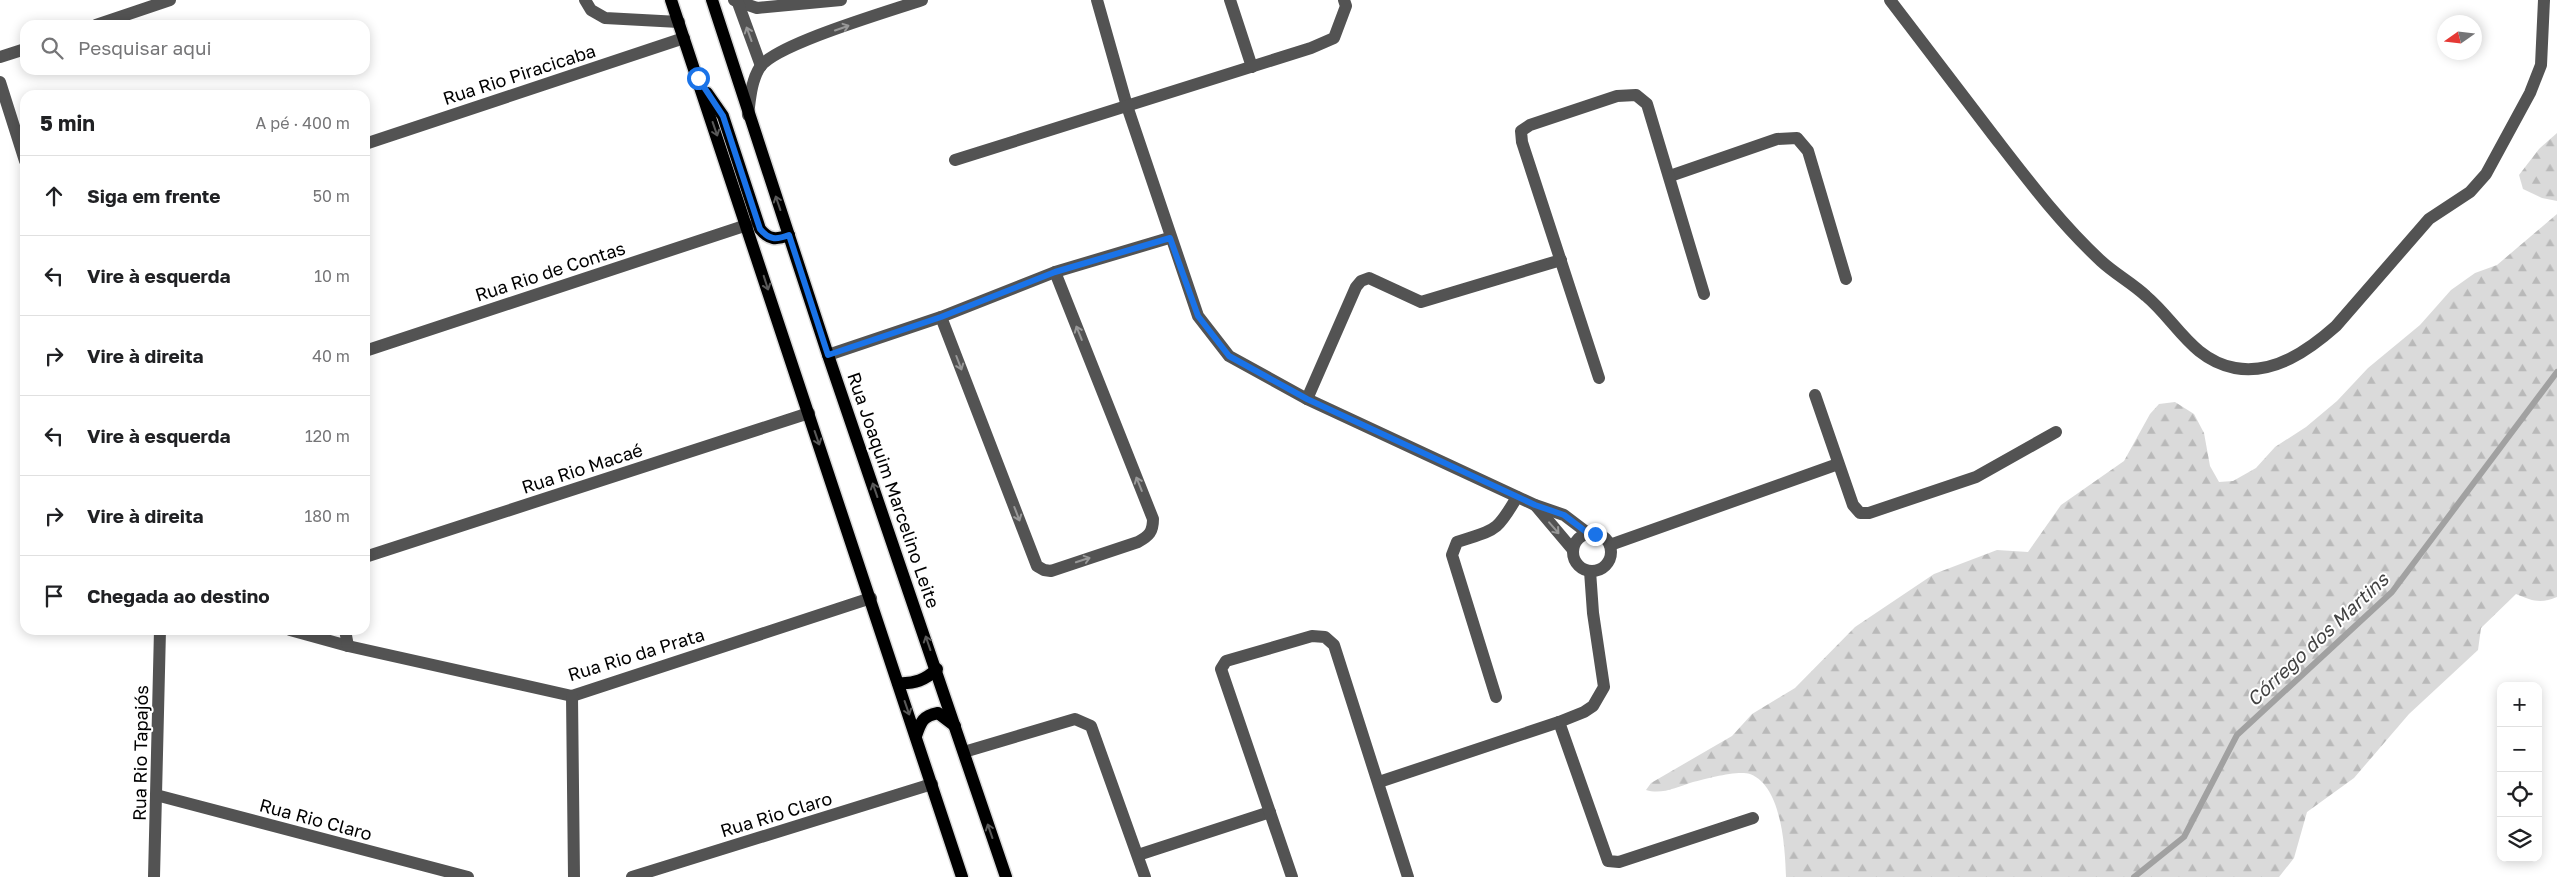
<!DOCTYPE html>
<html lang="pt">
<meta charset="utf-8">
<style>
body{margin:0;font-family:"Golos Text",sans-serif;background:#f2f2f2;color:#202124}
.controls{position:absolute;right:15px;bottom:15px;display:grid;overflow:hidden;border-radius:10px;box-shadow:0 2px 12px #0003}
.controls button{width:45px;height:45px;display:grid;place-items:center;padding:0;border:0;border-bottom:1px solid #e0e0e0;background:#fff;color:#202124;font:25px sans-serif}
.compass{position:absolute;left:2437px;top:15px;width:45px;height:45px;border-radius:50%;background:#fff;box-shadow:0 2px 12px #0003;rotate:256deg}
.stop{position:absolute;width:15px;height:15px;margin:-11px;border:4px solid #1a73e8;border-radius:50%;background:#fff}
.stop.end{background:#1a73e8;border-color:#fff;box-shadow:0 1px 5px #0008}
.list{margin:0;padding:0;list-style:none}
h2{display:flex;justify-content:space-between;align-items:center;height:65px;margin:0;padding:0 20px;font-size:21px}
h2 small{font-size:16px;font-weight:400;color:#757577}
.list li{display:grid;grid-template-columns:32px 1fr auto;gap:15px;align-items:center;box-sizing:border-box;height:80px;padding:0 20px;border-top:1px solid #e0e0e0}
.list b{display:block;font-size:19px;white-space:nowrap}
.list em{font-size:16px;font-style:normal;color:#757577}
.icon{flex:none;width:28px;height:28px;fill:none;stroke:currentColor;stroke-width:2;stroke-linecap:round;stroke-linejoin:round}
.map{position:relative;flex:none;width:2557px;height:877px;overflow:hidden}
.search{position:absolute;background:#fff;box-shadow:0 2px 12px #0003;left:20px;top:20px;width:350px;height:55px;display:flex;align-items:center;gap:12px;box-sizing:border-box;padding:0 18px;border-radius:15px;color:#757577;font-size:19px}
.panel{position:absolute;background:#fff;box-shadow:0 2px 12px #0003;left:20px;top:90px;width:350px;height:545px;border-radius:15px}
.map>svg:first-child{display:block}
.forest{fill:url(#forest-firs)}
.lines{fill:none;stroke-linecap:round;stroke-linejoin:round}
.stream{stroke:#a1a1a1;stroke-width:6}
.major-casing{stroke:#dbdbdb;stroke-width:15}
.minor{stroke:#535353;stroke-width:12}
.major{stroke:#000;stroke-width:12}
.oneway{stroke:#989898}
.oneway2{stroke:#595959}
.route{stroke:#1a73e8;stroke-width:6}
.labels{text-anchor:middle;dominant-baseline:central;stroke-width:4;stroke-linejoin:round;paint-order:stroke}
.street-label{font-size:18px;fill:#000;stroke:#fff}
.water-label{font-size:19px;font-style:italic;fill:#424242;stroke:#fff}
</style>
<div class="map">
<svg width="2557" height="877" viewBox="0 0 2557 877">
<defs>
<pattern id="forest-firs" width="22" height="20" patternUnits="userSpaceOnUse" patternTransform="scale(1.25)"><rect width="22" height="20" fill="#dadada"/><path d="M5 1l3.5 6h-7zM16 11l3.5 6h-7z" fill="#b9b9b9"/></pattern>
</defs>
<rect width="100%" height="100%" fill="#fff"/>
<g class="forest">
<path d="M2557,133v68l-15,-3 -19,-9 -4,-14 20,-26z"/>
<path d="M2557,214v383c-16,7 -25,4 -41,-3l-35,34 -3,22 -69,64 -55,64 -47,34 -13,46 -15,19h-493c-1,-29 -4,-91 -36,-103 -13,-4 -44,5 -57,8 -16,5 -31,13 -47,8l5,-7 81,-47 20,-22 43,-26 60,-61 79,-53 63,-24 31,2 33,-47 63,-44 26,-47 9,-10 16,-2 19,12 10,19 6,33 9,16 14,-1 23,-13 19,-21 31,-20 31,-26 31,-33 52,-43 31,-35 24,-17 22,-8z"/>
</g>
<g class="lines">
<path class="stream" d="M2134,877l50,-40 53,-102 155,-143 165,-220"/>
<g class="major-casing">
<g id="major">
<path d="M671,0l291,877"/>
<path d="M712,0l116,355 178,522"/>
<path d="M707,93l16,23 37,113c9,11 16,11 29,6"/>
<path d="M898,683c17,1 27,-3 39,-14"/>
<path d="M916,736c5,-15 7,-20 22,-23l17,13"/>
</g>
</g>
<g class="minor">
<path d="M585,0l6,10 14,8 74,4"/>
<path d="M734,0l23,8 84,-8"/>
<path d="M1097,0l30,106 71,210 31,40 78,43 228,106 29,10 25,19"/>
<path d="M1230,0l22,67"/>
<path d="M1890,0c34,45 69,90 103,135 34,44 67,88 108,126 14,13 31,22 45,35 30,25 46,64 89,72 39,7 74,-18 101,-42l93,-107 41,-27 16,-18 44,-81 11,-28 3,-65"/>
<path d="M738,3l23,63"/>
<path d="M96,25l74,-25"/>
<path d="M0,57l25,-8"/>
<path d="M0,82l25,79"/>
<path d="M748,115c2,-15 3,-34 12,-48 16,-23 130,-56 162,-67"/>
<path d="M365,144l319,-106"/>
<path d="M955,160l356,-112 23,-10 12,-32 -2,-6"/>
<path d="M1670,176l107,-37 20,-1 11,13 38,128"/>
<path d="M941,317l96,249 7,4 7,1 87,-29c11,-6 15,-10 15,-23l-98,-247"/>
<path d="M365,351l382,-126"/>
<path d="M828,355l113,-38 114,-45 114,-34"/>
<path d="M1599,378l-77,-236 -1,-11 9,-6 87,-29 19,-1 11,9 57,190"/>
<path d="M1815,395l38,110 7,8h9l107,-36 80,-45"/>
<path d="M1307,399l49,-112 5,-6 8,-3 52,24 140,-42"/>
<path d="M1535,505l38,45"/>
<circle cx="1592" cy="552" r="19"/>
<path d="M1610,545l228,-81"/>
<path d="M365,557l444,-144"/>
<path d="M290,630l58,16 224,50 299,-98"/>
<path d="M345,630l3,16"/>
<path d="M572,696l2,181"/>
<path d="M1496,697l-44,-142 5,-13c39,-13 39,-9 60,-45"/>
<path d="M1559,722l49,139 11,1 134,-44"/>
<path d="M964,752l111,-33 16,7 54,151"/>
<path d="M1379,782l180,-60 25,-10 9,-6 11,-19 -11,-74 -3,-42"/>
<path d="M156,795l312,82"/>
<path d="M1138,855l132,-43"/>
<path d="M154,877l6,-247"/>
<path d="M632,877l300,-93"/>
<path d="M1292,877l-71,-208 5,-8 86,-25 13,1 9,8 74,232"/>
</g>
<use href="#major" class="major"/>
</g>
<defs><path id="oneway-shaft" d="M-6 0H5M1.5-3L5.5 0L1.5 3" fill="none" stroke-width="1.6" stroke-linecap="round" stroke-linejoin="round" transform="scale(1.25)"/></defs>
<g class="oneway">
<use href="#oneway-shaft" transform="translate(842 28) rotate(-19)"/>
<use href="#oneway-shaft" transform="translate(749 34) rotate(-110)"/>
<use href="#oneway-shaft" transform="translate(1079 333) rotate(-112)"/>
<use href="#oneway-shaft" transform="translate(959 363) rotate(69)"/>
<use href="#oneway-shaft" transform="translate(1139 484) rotate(-112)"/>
<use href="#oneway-shaft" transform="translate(1017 514) rotate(69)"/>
<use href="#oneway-shaft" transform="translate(1554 528) rotate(49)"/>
<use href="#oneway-shaft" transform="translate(1083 560) rotate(-18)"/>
</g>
<g class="oneway2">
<use href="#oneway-shaft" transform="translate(715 129) rotate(71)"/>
<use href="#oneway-shaft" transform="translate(778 203) rotate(-109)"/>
<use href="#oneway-shaft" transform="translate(766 283) rotate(72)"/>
<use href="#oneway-shaft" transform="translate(817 438) rotate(71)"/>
<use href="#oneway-shaft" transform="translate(875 490) rotate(-109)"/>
<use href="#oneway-shaft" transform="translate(928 643) rotate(-109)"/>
<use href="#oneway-shaft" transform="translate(907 708) rotate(71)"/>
<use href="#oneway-shaft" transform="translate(990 831) rotate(-109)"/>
</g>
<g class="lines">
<path class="route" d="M698,78l25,38 37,113c9,11 16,11 29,6l39,120 113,-38 114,-45 115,-34 28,78 31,40 78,43 228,106 29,10 25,19h6"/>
</g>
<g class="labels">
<g class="street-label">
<text transform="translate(519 74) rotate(-18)">Rua Rio Piracicaba</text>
<text transform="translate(550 271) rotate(-18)">Rua Rio de Contas</text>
<text transform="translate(582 468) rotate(-18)">Rua Rio Macaé</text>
<text transform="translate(894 490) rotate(71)">Rua Joaquim Marcelino Leite</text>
<text transform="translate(636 654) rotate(-17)">Rua Rio da Prata</text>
<text transform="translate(140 753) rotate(-89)">Rua Rio Tapajós</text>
<text transform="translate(776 814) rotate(-17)">Rua Rio Claro</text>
<text transform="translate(316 819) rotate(15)">Rua Rio Claro</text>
</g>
<g class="water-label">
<text transform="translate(2317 639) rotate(-43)">Córrego dos Martins</text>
</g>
</g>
</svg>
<div class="controls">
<button>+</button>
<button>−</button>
<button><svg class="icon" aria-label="locate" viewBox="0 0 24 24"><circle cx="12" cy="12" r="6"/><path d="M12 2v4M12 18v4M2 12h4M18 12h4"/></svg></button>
<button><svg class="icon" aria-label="layers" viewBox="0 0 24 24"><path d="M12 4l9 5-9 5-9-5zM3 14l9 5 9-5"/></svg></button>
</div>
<svg class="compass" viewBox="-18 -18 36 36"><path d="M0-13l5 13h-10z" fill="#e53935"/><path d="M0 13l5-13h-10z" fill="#757577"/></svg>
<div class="stop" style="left:698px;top:78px"></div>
<div class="stop end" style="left:1595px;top:534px"></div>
<div class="search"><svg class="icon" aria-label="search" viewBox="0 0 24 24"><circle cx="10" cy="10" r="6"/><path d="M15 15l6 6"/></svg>Pesquisar aqui</div>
<section class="panel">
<h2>5 min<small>A pé · 400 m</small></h2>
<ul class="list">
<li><svg class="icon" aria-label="ahead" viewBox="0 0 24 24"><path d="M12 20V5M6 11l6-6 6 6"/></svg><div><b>Siga em frente</b></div><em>50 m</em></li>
<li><svg class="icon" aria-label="left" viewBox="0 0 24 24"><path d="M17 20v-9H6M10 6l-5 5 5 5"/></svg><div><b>Vire à esquerda</b></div><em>10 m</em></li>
<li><svg class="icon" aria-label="right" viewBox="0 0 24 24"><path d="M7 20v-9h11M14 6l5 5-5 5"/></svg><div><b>Vire à direita</b></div><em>40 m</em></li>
<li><svg class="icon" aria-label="left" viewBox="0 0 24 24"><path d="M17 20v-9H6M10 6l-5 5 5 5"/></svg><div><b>Vire à esquerda</b></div><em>120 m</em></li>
<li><svg class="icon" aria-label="right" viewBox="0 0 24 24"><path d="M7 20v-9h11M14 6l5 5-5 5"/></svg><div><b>Vire à direita</b></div><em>180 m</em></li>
<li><svg class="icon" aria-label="arrive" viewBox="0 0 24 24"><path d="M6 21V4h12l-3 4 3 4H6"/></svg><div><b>Chegada ao destino</b></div></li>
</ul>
</section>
</div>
